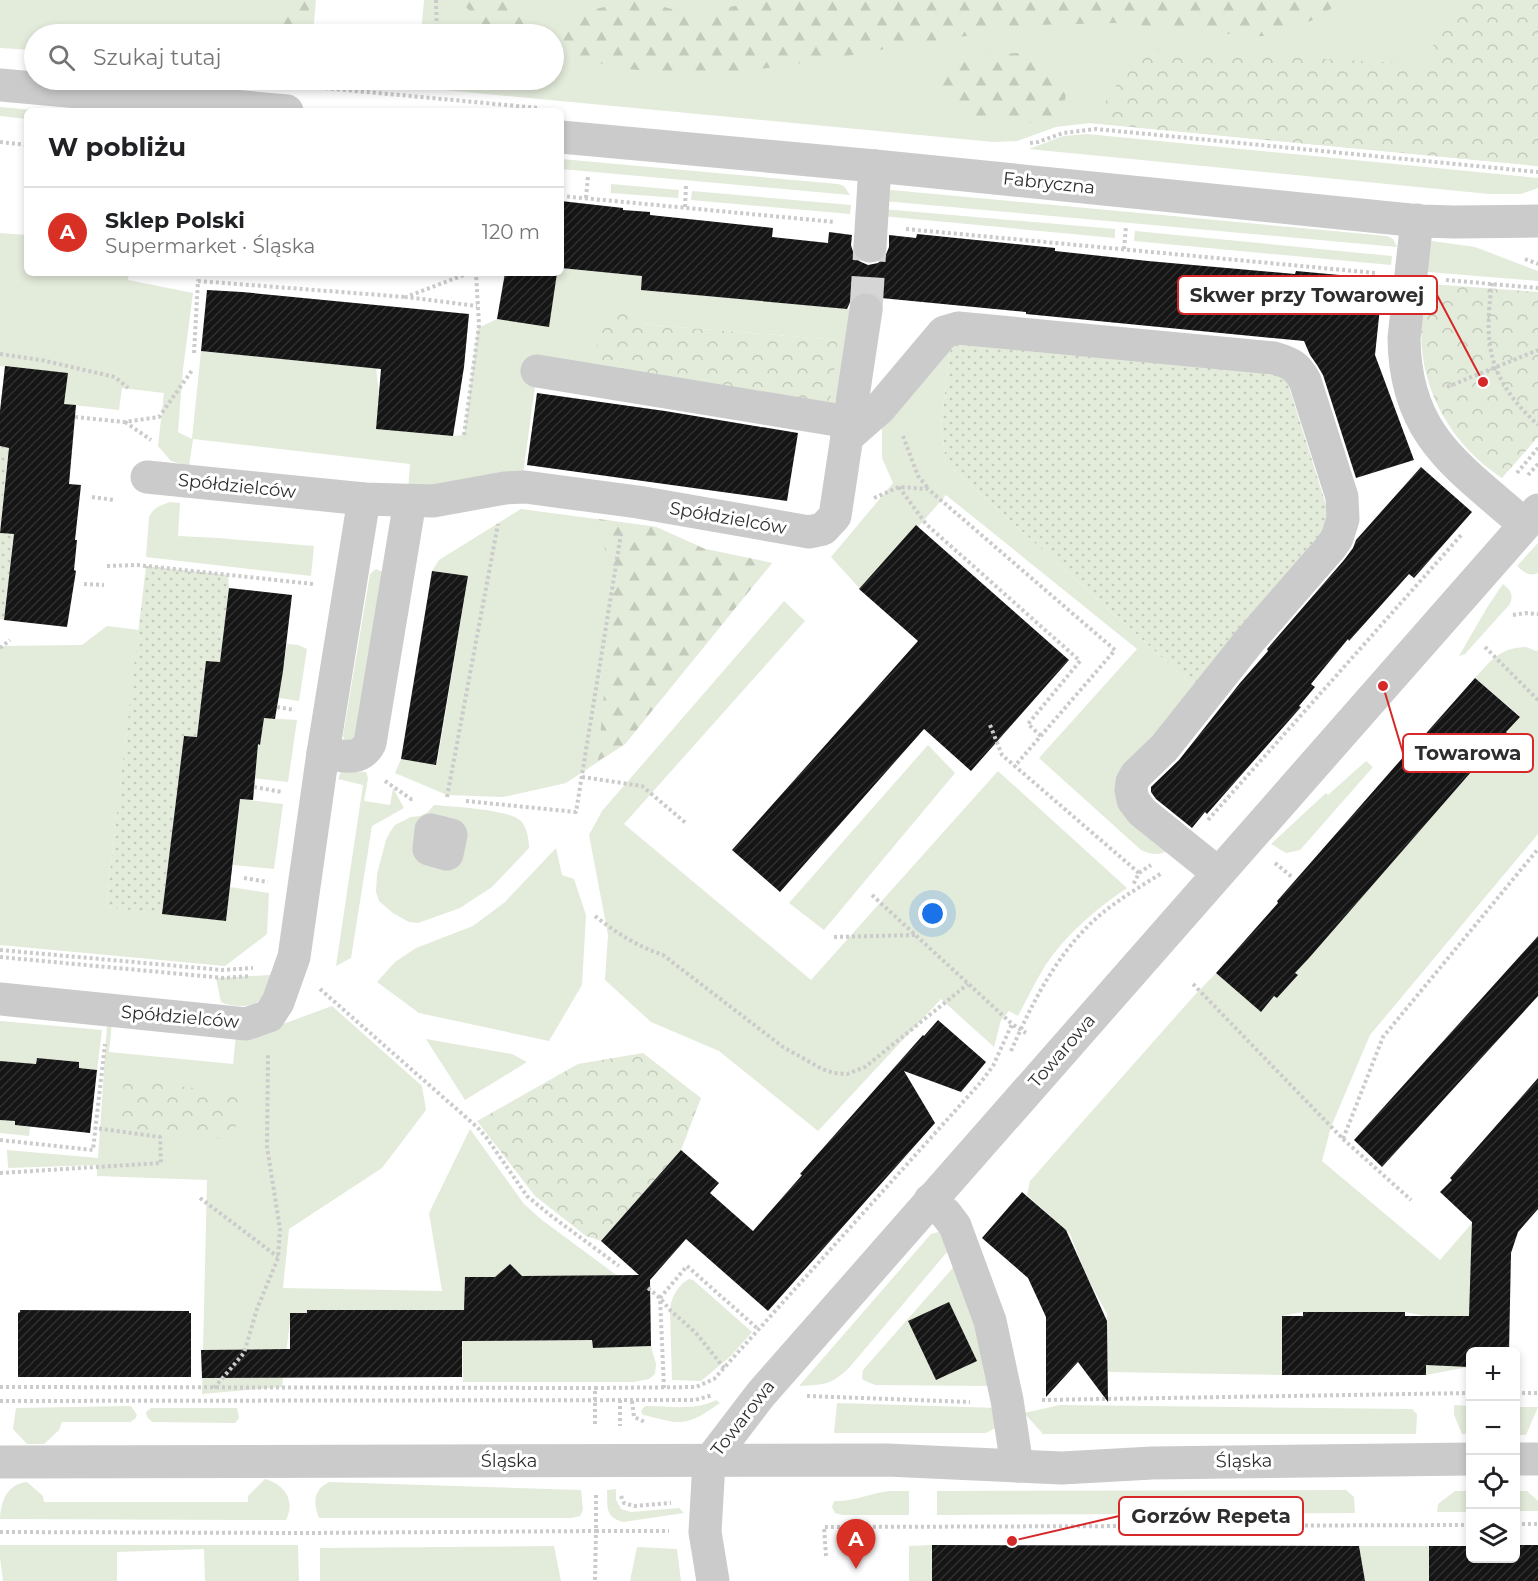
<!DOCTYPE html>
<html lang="pl">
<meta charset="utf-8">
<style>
body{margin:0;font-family:Montserrat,sans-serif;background:#f2f2f2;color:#202124}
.controls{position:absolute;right:18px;bottom:18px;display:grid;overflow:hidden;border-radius:9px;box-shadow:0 3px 9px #0003}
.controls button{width:54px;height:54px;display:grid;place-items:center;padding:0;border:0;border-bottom:2px solid #e0e0e0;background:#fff;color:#202124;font:30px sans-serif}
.you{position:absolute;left:933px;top:914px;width:21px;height:21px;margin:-15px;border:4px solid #fff;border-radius:50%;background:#1a73e8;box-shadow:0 0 0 9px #1a73e833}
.badge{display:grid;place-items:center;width:39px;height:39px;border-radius:50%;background:#d93025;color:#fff;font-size:20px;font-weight:700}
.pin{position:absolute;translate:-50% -50px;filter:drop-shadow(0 2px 3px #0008)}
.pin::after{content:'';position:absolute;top:32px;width:21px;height:18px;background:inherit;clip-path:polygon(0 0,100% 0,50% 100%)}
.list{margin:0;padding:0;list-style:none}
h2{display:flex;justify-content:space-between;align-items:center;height:78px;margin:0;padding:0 24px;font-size:26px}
h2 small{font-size:20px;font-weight:400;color:#757577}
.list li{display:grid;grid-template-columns:39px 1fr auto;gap:18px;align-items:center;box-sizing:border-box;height:90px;padding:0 24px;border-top:2px solid #e0e0e0}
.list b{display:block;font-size:22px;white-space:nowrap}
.list p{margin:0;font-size:20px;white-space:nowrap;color:#757577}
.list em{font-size:20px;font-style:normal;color:#757577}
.icon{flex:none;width:33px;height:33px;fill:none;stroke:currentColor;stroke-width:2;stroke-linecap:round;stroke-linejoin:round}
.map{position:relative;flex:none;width:1538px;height:1581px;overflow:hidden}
.search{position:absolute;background:#fff;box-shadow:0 3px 9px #0003;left:24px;top:24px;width:540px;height:66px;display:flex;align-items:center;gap:15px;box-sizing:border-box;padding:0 21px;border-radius:33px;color:#757577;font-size:22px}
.panel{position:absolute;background:#fff;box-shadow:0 3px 9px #0003;left:24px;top:108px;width:540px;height:168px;border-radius:9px}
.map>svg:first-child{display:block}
.grass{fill:#e3ebdb}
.forest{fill:url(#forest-firs)}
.park{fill:url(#park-crowns)}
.garden{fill:url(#garden-dots)}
.building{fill:url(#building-hatch)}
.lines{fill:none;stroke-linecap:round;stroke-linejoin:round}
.minor-tunnel{stroke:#d5d5d5;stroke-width:33;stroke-dasharray:33 16;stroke-linecap:butt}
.path{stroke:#cbcbcb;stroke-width:4;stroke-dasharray:3 3;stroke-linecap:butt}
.minor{stroke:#cbcbcb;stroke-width:33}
.labels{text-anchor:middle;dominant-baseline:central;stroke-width:6;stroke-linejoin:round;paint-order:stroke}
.street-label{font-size:18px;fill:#2e2e2e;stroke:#fff}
.leader{fill:none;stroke:#d62828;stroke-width:2}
.callout-dot{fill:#d62828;stroke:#fff;stroke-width:2}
.callout{fill:#fff;stroke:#d62828;stroke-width:2}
.callout-label{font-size:20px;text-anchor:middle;font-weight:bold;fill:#2e2e2e}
</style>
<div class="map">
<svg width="1538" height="1581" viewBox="0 0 1538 1581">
<defs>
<pattern id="forest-firs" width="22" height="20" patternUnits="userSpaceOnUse" patternTransform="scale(1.5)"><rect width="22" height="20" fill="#e3ebdb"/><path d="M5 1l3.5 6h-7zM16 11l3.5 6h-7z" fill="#c3cabc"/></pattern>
<pattern id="park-crowns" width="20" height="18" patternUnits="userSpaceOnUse" patternTransform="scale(1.5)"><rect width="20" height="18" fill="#e3ebdb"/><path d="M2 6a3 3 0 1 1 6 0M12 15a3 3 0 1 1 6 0" fill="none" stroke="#c3cabc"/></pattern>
<pattern id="garden-dots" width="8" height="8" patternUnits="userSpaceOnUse" patternTransform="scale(1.5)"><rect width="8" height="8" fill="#e3ebdb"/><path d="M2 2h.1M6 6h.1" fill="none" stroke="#c3cabc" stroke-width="1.8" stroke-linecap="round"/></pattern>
<pattern id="building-hatch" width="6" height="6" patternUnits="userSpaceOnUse" patternTransform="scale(1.5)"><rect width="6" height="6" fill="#151515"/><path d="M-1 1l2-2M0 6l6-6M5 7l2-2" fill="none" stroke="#2f2f2f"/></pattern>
</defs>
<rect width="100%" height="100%" fill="#fff"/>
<g class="grass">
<path d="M0,0h316l-3,34h-279v16l-34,-2z"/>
<path d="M424,0h1114v166l-448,-43 -34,4 -39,14 -23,1 -656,-62h216v-46h-133z"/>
<path d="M0,107l44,4h-17v8l-27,-3z"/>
<path d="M1087,134l451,44v10l-17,6h-32l-460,-45 34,-13z"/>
<path d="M561,159l277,25 6,2 6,9 -289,-26z"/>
<path d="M611,184l68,6 -1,8 -67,-5z"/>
<path d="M891,190l496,46 6,3 4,8 -513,-46 1,-6z"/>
<path d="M692,191l159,14 -1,9 -159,-14z"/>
<path d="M883,209l232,20v9l-233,-22z"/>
<path d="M1135,231l257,25 -1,9 -257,-24z"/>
<path d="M0,233l27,2v38h102l-1,7 65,13 -10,76 -5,63 14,7 9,-88 175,17 3,25 -3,36 77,7 11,-1 14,-107 19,-9 60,-46h4v-5l81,8v14l208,19v34l-15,60 -5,1 7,-64 -195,-16 -47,42 -58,6 -14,102 -115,16 2,-26 -217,-25 -4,27 -18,-5 -13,-15 6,-53 -42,-5 -3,22 -55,-6 4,-31 -68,-7z"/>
<path d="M1432,241l43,6 63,24v10l-122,-10 6,-26z"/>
<path d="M951,346l-10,78 5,39 250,225 -73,88 48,73c-11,7 -19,6 -30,1l-102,-92 98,-109 -191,-154 -84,96 -31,-34 62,-74 -11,-25v-36z"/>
<path d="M170,502l10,1 -2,33 40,2 96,8 -3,30 -165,-19 3,-40c5,-10 11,-11 21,-15z"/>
<path d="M521,509l135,18 49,22 67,14 -147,181 -59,39 -63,14 -56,-2 -52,-22 6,-14 36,5 31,-187 -36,-6 7,-11z"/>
<path d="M1538,543v30c-9,4 -14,-1 -21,-7z"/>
<path d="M376,569l7,3 -25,166 -13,3 -2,-5 27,-162z"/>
<path d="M1503,584c7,6 11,10 7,20l-45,50 -6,2 29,-50z"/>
<path d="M784,601l21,20 -181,203 187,156 187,-209 129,117c-31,21 -61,46 -82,78 -10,16 -18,33 -27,50l-9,-5 -8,9 -7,27 -53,-48 -123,132 -99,-80 -68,-29 -46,-42 3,-45 -19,-100 13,-24z"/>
<path d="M107,626l32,4 -33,277 120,14 4,-34 39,6 -2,41 -42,32 -225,-21v-299l82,-1z"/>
<path d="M287,644l11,1 9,4 -8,52 -33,-5 3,-26 14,1z"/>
<path d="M1526,647l10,4 2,-1v184l-168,201 -39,92 -9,34 118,99 32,-37 -4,144 -42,8v-59l-21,-4h-102l-21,4v59l-174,-3 -1,-58 -21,-39 -16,-41 -43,-39 3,-14 162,-183 24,-25 45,39 13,-16 3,2 21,-22 -3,-3 177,-202 14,-15 3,2 20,-23 -3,-3 14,-16 -45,-38c17,-18 24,-30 51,-31z"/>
<path d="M264,718l33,2 -9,62 -45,-5 4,-34 13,1z"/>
<path d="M928,745l27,28 -131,157 -35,-27z"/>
<path d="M1366,761l7,6 -73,83 -14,3 -15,-9 55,-51 2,2z"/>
<path d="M342,769l7,2 17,1 2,6 -4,23 26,4 3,-17 11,20 -32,18 -21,132 -15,8 27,-181 -25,-6z"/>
<path d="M240,799l43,5 -9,65 -41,-4z"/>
<path d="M434,805c19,2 74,4 87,16 6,6 8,19 8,27l-37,39 -32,21 -42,15 -9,-1 -16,-9 -14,-12 -3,-9 1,-18 9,-34 4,-8 5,-7 16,-8 9,-1 8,-4z"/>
<path d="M556,848l6,27 12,4 12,36 -4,70 -33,56 -130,-28 -42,-31 18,-20 21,-14 57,-22 32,-24z"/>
<path d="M271,975c-2,6 -3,14 -6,19 -8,15 -31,14 -44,8l-5,-24z"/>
<path d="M332,1006l90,80 4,24 -44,58 -93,61 -6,59 159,3 -13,-78 41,-84 54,75 18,16 77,57h-154l-1,64 128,-1 1,8 58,-2 5,18 -1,10 -6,5 -15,3h-171l-1,-70 -171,1 -9,74 -80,7 5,-214 -110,-4v-11l-89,3 -1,-18 91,8 9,-132 5,-4 -3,30 124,12 3,-29h17z"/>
<path d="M0,1021l102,9 -5,40 -18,-2v-6l-42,-4 -1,6 -36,-3z"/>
<path d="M426,1039l86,15 15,8 -62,38z"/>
<path d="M0,1120l15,1v4l15,2 -1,9 -29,-3z"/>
<path d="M938,1232l4,1 11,12 -105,124c-20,18 -25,15 -49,17l132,-152z"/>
<path d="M958,1262l35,124 -118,-1 -12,-5 -1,-3 1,-7z"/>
<path d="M689,1279l4,1 59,52 -20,23 -31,26 -29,-1 -2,-70c1,-13 8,-25 19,-31z"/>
<path d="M716,1400l4,3c-12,8 -25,18 -39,19 -10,1 -27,-5 -38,-7l-2,-4 3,-4 2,-1c22,0 50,5 70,-6z"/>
<path d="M837,1403l162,5 -2,19 -11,6h-152z"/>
<path d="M1060,1405l352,4 5,5 -1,20h-373l-19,-21z"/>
<path d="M1454,1405l16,1v28h-8l-8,-19z"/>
<path d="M131,1406l6,9 -2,4 -5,3h-68l-3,8 -15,14h-17l-14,-15 3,-21z"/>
<path d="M1516,1407h22l-12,28h-10z"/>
<path d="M151,1408h86l2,10 -4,5 -83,-1 -5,-5 -1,-5z"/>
<path d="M265,1479c19,5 31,21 21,41l-286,-1c1,-18 7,-35 27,-37l16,14 1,6h204v-6z"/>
<path d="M329,1482l252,8 2,20 -3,6 -9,2h-252c-6,-15 -6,-28 10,-36z"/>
<path d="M616,1489v11l5,9 10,3 48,-4 5,5 -61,9c-19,-5 -15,-16 -16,-32z"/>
<path d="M1346,1490l8,7 1,16 -418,2v-24z"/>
<path d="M890,1491h19v24h-67l-7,-2 -3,-6 2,-6c19,1 37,-8 56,-10z"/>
<path d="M1455,1491h15v21h-33l1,-8z"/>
<path d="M1516,1491h11l11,10v10h-22z"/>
<path d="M0,1545h298l1,36h-94l-1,-32 -87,3v29h-114l-3,-23z"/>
<path d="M932,1545v36h-23v-35z"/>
<path d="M554,1546l7,35h-241v-33z"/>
<path d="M1359,1546h70v35h-64z"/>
<path d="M637,1547l40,2 4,32h-51z"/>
</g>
<g class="forest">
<path d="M290,0h20l-4,34h-26l-1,-7z"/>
<path d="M460,0h55c8,10 16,22 11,34h-29l-9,-2z"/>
<path d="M638,0l52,14 56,-10 10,-4h583l1,3 -27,17 -41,16h-22l-135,-13 -78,2 -137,21 -63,12 -98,14 -58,2 -65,-6 -39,-12 -20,-22v-17z"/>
<path d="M1036,52l17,11 14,26 -5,27 -18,5 -17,2 -50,-6 -29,-11 -14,-14 6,-15 14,-11 17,-8 24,-4z"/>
<path d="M599,519l57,8 49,22 67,14 -147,181 -27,17 15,-171z"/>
</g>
<g class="park">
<path d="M1459,0h79v166l-448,-43 53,-75 62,5 218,11z"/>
<path d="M1429,284l109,8v145l-36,41c-64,-41 -97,-120 -73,-194z"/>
<path d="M600,309l37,2 5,13 196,16 -8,64 -235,-38z"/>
<path d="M643,1053l58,45 -20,52 -80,91 -15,-5 -51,-40 -58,-75 101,-57z"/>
<path d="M124,1080l116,13 -6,47 -115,-13z"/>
</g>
<g class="garden">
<path d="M967,341l318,33 41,131 2,10v10l-132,163 -250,-225 -5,-39 10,-78z"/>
<path d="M0,446l9,2 -9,80z"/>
<path d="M0,533l14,1 -10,86 -4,-1z"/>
<path d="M146,566l82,9 1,13 -9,74 -14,-1 -9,76 -13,-1 -22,178 -56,-7z"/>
</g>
<g class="building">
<path d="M561,201l62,7v2l27,2v3l123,13 -1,9 56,6 1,-11 23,3 -1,10 3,10 5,6 9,4 10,-2 7,-6 4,-10v-12l27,3 1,-4 138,14v3l93,10 147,13 1,-3 87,8 -8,76 39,105 -58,18 -33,-103 -6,-10 -7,-10 -6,-14 -278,-27v-2l-145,-14v2l-4,-5 -9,-4 -9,2 -7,5 -5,11 -206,-19 1,-14 -81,-8z"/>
<path d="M505,273h52l-8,54 -52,-8z"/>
<path d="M207,290l35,2 227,22 -5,53 -11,69 -77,-7 5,-60 -180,-18z"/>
<path d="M5,366l63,7 -4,31 12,1 -7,79 12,1 -6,55h2l-3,30 2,1 -9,56 -63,-7 10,-86 -14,-1 9,-85 -9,-2v-35z"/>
<path d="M537,393l128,18 133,22 -11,68 -260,-36z"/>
<path d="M1421,467l51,45 -58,66 -5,-4 -60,67 -1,-2 -37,45 4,3 -16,19 2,1 -94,107 -2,-2 -13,16 -36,-29 -5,-7v-5l28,-27 61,-77 28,-32 -1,-2 77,-89 9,-12 3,-8z"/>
<path d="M916,525l153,135 -98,111 -47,-42 -144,163 -48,-42 186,-209 -59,-52z"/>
<path d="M432,571l36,5 -32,189 -35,-6z"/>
<path d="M229,588l63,7 -9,76 -8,48 -11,-1 -4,27 -2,-1 -5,56 -13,-1 -14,122 -64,-7 22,-178 13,1 9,-76 14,1z"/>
<path d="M1475,678l45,39 -14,15 3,3 -21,23 -3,-2 -176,202 -14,15 3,2 -21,23 -3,-2 -13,16 -45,-39 62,-70 -1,-2 29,-33 106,-121 1,1z"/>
<path d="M1538,936v60l-156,171 -28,-27z"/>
<path d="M938,1020l48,42 -25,30 -57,-21 31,52 -167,188 -82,-72 -36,41 1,66 -58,2 -1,-8 -130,1v36l-260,1 -1,-28 89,-1v-36h17v-3h157l1,-33h30l15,-13 12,12 117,-1 -38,-34 80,-91 38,33 -9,10 43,38 49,-56 -2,-1 31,-35 92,-104 1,1z"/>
<path d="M37,1058l42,4v6l18,2 -7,63 -75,-8v-4l-15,-1v-59l36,3z"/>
<path d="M1538,1078v131l-20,23 -7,21 -2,99h-39v15l-44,-2v10h-144v-59h21v-4h102v4h64l3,-94 -32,-30 12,-12 -2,-2z"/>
<path d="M1022,1192l44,38 41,91 1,81 -30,-40 -32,35v-80l-18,-39 -46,-40z"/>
<path d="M949,1302l28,59 -41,19 -28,-59z"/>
<path d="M20,1310l169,1v2h2v64h-173v-64l2,-1z"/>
<path d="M932,1545l427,1 6,35h-433z"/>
<path d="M1515,1545h23v36h-109v-35h41v12h45z"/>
</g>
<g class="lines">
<path class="minor-tunnel" d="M866,310l4,-64"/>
<g class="path">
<path d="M436,0l1,34"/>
<path d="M439,80v9"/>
<path d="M313,87l226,21"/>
<path d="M0,142l27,3"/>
<path d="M1030,143l8,-1 25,-9 33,-4 442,43"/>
<path d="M561,196l274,26"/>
<path d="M586,198l2,-22"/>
<path d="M685,207l1,-22"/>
<path d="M906,229l470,44"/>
<path d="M1124,249l2,-23"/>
<path d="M1525,259l13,5"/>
<path d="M469,273l-63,24 71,9"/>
<path d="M1446,280l92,8"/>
<path d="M1492,283c-9,65 -2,97 46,142"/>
<path d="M194,353l4,-72 208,16"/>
<path d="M0,354l41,6 74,17 13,11"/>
<path d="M1447,387l91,-37"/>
<path d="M75,417l49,5 35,-5 34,-48"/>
<path d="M125,422l26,18"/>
<path d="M464,435l15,-110 -3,-52"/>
<path d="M903,436l15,40 10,12"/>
<path d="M1517,473l21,-25"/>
<path d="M1528,475l10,-11"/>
<path d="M899,487l27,37 154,137 -52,63 13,12"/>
<path d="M92,497l22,3"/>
<path d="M874,498l25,-11 29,2 187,161 -101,117"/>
<path d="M107,566l30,-1 176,19"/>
<path d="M84,584l20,1"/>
<path d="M1513,615l13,-2 12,1"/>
<path d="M1485,647l53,53"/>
<path d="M0,648l10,-8"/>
<path d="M277,707l18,3"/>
<path d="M990,725l12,30 137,118 -6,12"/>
<path d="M582,777l60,9 45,38"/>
<path d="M385,781l26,18h3"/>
<path d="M254,787l28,5"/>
<path d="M447,797l51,-273"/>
<path d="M466,801l110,11 45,-278"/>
<path d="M1208,820l255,-287"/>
<path d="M1275,863l17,14"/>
<path d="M1139,873l12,-8"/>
<path d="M244,878l24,4"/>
<path d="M872,895l140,129"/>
<path d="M595,916c21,17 42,30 68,39l120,92 39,22 12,4 13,1 18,-7 103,-83"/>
<path d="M834,937l81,-2"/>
<path d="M0,950l222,20 31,-2"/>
<path d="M0,957l224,21 26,-2"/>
<path d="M1193,984l150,155 40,-102 155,-188"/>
<path d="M320,989l157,138 9,10 41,59 23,19 69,51"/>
<path d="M1011,1051c22,-50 47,-100 89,-136 19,-16 41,-29 62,-42"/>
<path d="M1343,1139l68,61"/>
<path d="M0,1140l93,10 12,-106"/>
<path d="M0,1173l161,-10 -1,-26 -65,-9"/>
<path d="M200,1198l78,59"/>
<path d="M648,1288l12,10 10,12 26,23 28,35"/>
<path d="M0,1387l595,1"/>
<path d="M214,1388l30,-35 13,-44 21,-51 2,-29 -13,-82 1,-94"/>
<path d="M664,1388l-4,-90 27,-32 71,63"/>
<path d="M1516,1393h22"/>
<path d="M807,1396l163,6"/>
<path d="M620,1400v26"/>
<path d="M1042,1400l428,-7"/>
<path d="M0,1401l695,-1 18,-5"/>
<path d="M632,1401l2,16 11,5"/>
<path d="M595,1424v-36l101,-1 18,-8 267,-297 12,-16 19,-42 14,9"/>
<path d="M596,1495v36h73"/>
<path d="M621,1496l3,7 10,3 37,-3"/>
<path d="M1516,1524h22"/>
<path d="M0,1532l305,1 291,-2 -1,50"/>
<path d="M826,1556l-2,-29 646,-2"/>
</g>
<g class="minor">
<path d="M0,85l287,26"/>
<path d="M561,137l314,29 545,55 35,1 83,-1"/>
<path d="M1417,220l-13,118c1,98 54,128 120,186"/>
<path d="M870,246l5,-80"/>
<path d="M537,371l312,51"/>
<path d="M847,437l33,-29 64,-76 14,-4 316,30c17,5 23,8 31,23l37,116 1,22 -6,19 -7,10 -80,92 -86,108 -28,27 -4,7 -1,8 2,10 9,12 76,61"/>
<path d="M147,477l217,22 69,2 72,-13 20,-1 113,15 171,30 14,-3 12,-13 31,-206"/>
<path d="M323,753c18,2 37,10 47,-10l40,-242"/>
<path d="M431,830l20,5 -4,19 -18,-5z"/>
<path d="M0,999l246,25 23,-8 9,-14 16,-45 29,-204 41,-254"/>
<path d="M930,1200l16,14 9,12 35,95 17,79 10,66"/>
<path d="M1516,1459h22"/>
<path d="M0,1462l887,-2 175,8 90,-5 318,-4"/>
<path d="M709,1462l52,-68 777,-884"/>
<path d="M709,1462l-4,70 8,49"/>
</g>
</g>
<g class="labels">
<g class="street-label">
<text transform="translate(1049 183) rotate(6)">Fabryczna</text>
<text transform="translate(237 486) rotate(6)">Spółdzielców</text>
<text transform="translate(728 518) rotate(10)">Spółdzielców</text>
<text transform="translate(180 1017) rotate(5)">Spółdzielców</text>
<text transform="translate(1062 1051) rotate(-49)">Towarowa</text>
<text transform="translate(743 1418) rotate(-52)">Towarowa</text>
<text x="509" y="1461">Śląska</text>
<text transform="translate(1244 1461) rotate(-1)">Śląska</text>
</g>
</g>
<path class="leader" d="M1483 382L1437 295M1383 686L1403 753M1012 1541L1119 1516"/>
<g class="callout-dot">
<circle cx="1483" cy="382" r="6"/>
<circle cx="1383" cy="686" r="6"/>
<circle cx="1012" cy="1541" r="6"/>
</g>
<g class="callout">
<rect x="1178" y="276" width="259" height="38" rx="6"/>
<rect x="1403" y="734" width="130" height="38" rx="6"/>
<rect x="1119" y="1497" width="184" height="38" rx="6"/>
</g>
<g class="callout-label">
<text x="1307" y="302">Skwer przy Towarowej</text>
<text x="1468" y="760">Towarowa</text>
<text x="1211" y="1523">Gorzów Repeta</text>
</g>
</svg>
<div class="controls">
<button>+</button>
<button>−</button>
<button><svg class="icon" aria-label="locate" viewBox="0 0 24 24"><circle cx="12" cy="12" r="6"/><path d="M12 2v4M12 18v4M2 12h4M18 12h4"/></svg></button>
<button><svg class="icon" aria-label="layers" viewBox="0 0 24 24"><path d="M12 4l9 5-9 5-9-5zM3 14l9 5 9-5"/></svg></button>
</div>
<div class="you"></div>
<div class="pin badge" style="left:856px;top:1569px">A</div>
<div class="search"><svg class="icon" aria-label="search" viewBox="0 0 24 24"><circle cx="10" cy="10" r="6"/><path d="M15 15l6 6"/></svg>Szukaj tutaj</div>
<section class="panel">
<h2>W pobliżu<small></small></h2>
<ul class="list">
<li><span class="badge">A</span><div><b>Sklep Polski</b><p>Supermarket · Śląska</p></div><em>120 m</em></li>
</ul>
</section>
</div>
